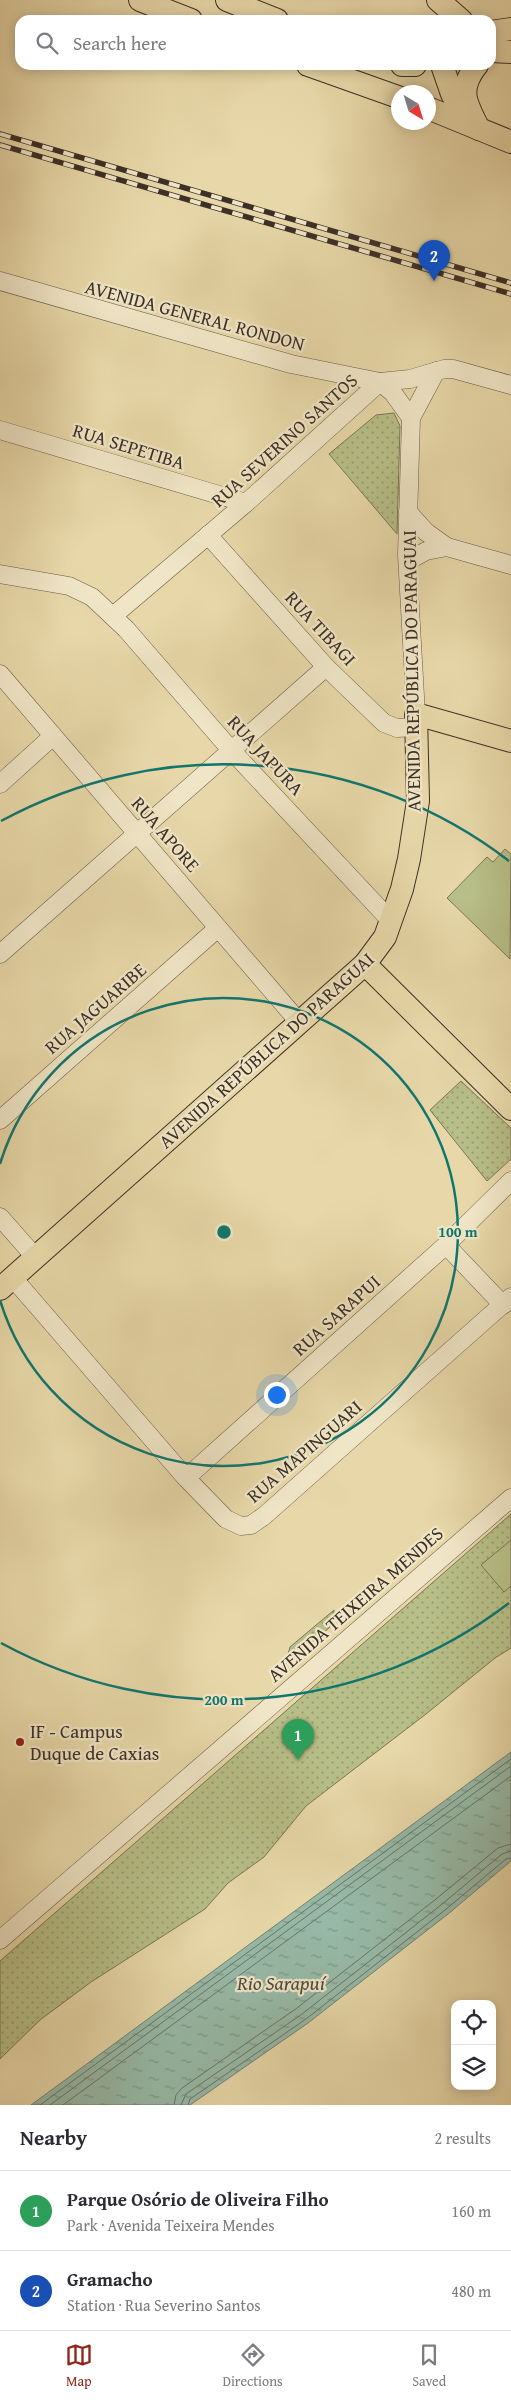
<!DOCTYPE html>
<meta charset="utf-8">
<style>
body{margin:0;font-family:"Gentium Book Plus",serif;background:#f7f7f7;color:#2b2b33}
.controls{position:absolute;right:15px;bottom:15px;display:grid;overflow:hidden;border-radius:10px;box-shadow:0 2px 12px #0003}
.controls button{width:45px;height:45px;display:grid;place-items:center;padding:0;border:0;border-bottom:1px solid #e1e1e2;background:#fff;color:#2b2b33;font:25px sans-serif}
.compass{position:absolute;left:391px;top:85px;width:45px;height:45px;border-radius:50%;background:#fff;box-shadow:0 2px 12px #0003;rotate:142deg}
.you{position:absolute;left:276px;top:1394px;width:18px;height:18px;margin:-12px;border:4px solid #fff;border-radius:50%;background:#1a73e8;box-shadow:0 0 0 8px #1a73e833}
.badge{display:grid;place-items:center;width:32px;height:32px;border-radius:50%;background:#8f2418;color:#fff;font-size:16px;font-weight:700}
.pin{position:absolute;translate:-50% -41px;filter:drop-shadow(0 1px 2px #0008)}
.pin::after{content:'';position:absolute;top:26px;width:18px;height:15px;background:inherit;clip-path:polygon(0 0,100% 0,50% 100%)}
.list{margin:0;padding:0;list-style:none}
h2{display:flex;justify-content:space-between;align-items:center;height:65px;margin:0;padding:0 20px;font-size:21px}
h2 small{font-size:16px;font-weight:400;color:#7c7c81}
.list li{display:grid;grid-template-columns:32px 1fr auto;gap:15px;align-items:center;box-sizing:border-box;height:80px;padding:0 20px;border-top:1px solid #e1e1e2}
.list b{display:block;font-size:19px;white-space:nowrap}
.list p{margin:0;font-size:16px;white-space:nowrap;color:#7c7c81}
.list em{font-size:16px;font-style:normal;color:#7c7c81}
.icon{flex:none;width:28px;height:28px;fill:none;stroke:currentColor;stroke-width:2;stroke-linecap:round;stroke-linejoin:round}
.map{position:relative;flex:none;width:511px;height:2105px;overflow:hidden}
.search{position:absolute;background:#fff;box-shadow:0 2px 12px #0003;left:15px;right:15px;top:15px;height:55px;display:flex;align-items:center;gap:12px;box-sizing:border-box;padding:0 18px;border-radius:15px;color:#7c7c81;font-size:19px}
.sheet{height:225px;background:#fff}
nav{display:flex;justify-content:space-around;align-items:center;box-sizing:border-box;height:70px;border-top:1px solid #e1e1e2;background:#fff;font-size:14px;color:#7c7c81}
nav a{display:grid;justify-items:center;gap:2px}
nav .on{color:#8f2418}
.map>svg:first-child{display:block}
.grass{fill:url(#grass-dots);stroke:#7a7657}
.pitch{fill:#b7be87;stroke:#7a7657}
.water{fill:url(#water-ripples);stroke:#738274}
.lines{fill:none;stroke-linecap:round;stroke-linejoin:round}
.shore{stroke:#6a7468;stroke-width:1}
.minor-casing{stroke:#675948;stroke-width:19}
.major-casing{stroke:#3c2f27;stroke-width:24}
.minor{stroke:#f0e6c7;stroke-width:18}
.major{stroke:#e8d8a9;stroke-width:22}
.rail-casing{stroke:#3c2f27;stroke-width:5.5}
.rail{stroke:#f0e6c7;stroke-width:4;stroke-dasharray:11;stroke-linecap:butt}
.ring{fill:none;stroke:#0f766e;stroke-width:2.5}
.poi-dot{fill:#8f2418;stroke:#f0e6c7;stroke-width:2}
.labels{text-anchor:middle;dominant-baseline:central;stroke-width:4.5;stroke-linejoin:round;paint-order:stroke}
.street-label{font-size:19px;fill:#3c2f27;stroke:#f0e6c7}
.poi-label{font-size:19px;fill:#3c2f27;stroke:#f0e6c7;text-anchor:start}
.water-label{font-size:20px;font-style:italic;fill:#4e4b41;stroke:#f0e6c7}
.centre{fill:#0f766e;stroke:#f0e6c7;stroke-width:2.5}
.ring-label{font-size:15px;text-anchor:middle;font-weight:bold;fill:#0f766e;stroke:#f0e6c7;stroke-width:4.5;stroke-linejoin:round;paint-order:stroke}
</style>
<div class="map">
<svg width="511" height="2105" viewBox="0 0 511 2105">
<defs>
<pattern id="grass-dots" width="8" height="8" patternUnits="userSpaceOnUse" patternTransform="scale(1.25)"><rect width="8" height="8" fill="#b7be87"/><path d="M2 2h.1M6 6h.1" fill="none" stroke="#969b6e" stroke-width="1.8" stroke-linecap="round"/></pattern>
<pattern id="water-ripples" width="26" height="14" patternUnits="userSpaceOnUse" patternTransform="scale(1.25)"><rect width="26" height="14" fill="#97baa8"/><path d="M2 4q2-2 4 0t4 0M15 11q2-2 4 0t4 0" fill="none" stroke="#7c9889"/></pattern>
</defs>
<rect width="100%" height="100%" fill="#e8d8a9"/>
<filter id="stains"><feTurbulence type="fractalNoise" baseFrequency=".004" numOctaves="4"/><feColorMatrix values="0 0 0 0 .2 0 0 0 0 .09 0 0 0 0 .02 0 0 0 .5 -.17"/></filter>
<radialGradient id="worn" r=".72"><stop offset=".6" stop-color="#630" stop-opacity="0"/><stop offset="1" stop-color="#630" stop-opacity=".3"/></radialGradient>
<g class="grass">
<path d="M394,413l6,13 -3,108 -68,-80 47,-39z"/>
<path d="M461,1081l50,47v31l-24,22 -57,-71z"/>
<path d="M511,1514v134l-16,10 -69,56 -120,92 -42,51 -36,26 -23,26 -114,73 -51,38 -40,39v-98z"/>
<path d="M334,1610v9l-5,9 -44,37 5,-18z"/>
</g>
<g class="pitch">
<path d="M505,849l6,5 -1,105 -63,-61 40,-41 6,5z"/>
<path d="M511,1540v46l-7,6 -23,-27z"/>
</g>
<path class="water" d="M511,1752v109l-63,53 -140,109 -118,82h-159z"/>
<g class="lines">
<g class="shore">
<path d="M40,2105l471,-346"/>
<path d="M50,2105l461,-339"/>
<path d="M63,2105l448,-329"/>
<path d="M174,2105l2,-10 6,-7 115,-80 139,-109 62,-51 13,-4"/>
<path d="M181,2105l5,-11 116,-80 139,-109 61,-51 9,-3"/>
<path d="M188,2105l2,-6 116,-80 139,-109 61,-51 5,-1"/>
</g>
<g class="minor-casing">
<g id="minor">
<path d="M0,281l291,83 89,18 30,-3 34,-10h9l58,16"/>
<path d="M380,382l13,11 18,25"/>
<path d="M0,430l246,73"/>
<path d="M408,512l18,20 21,15 64,18"/>
<path d="M208,535l118,132 58,56 13,5 19,-1"/>
<path d="M408,561l18,-10 21,-4"/>
<path d="M0,574l69,12 23,11 34,32 105,121 160,171"/>
<path d="M113,616l133,-113 134,-121"/>
<path d="M0,674l299,348"/>
<path d="M416,714l-9,-159 4,-137 25,-47"/>
<path d="M0,784l53,-48"/>
<path d="M0,954l326,-287"/>
<path d="M0,1120l218,-192"/>
<path d="M0,1217l36,41"/>
<path d="M446,1245l57,60"/>
<path d="M13,1278l173,200 40,41 15,7 10,-1 13,-9 247,-219"/>
<path d="M186,1478l260,-233 65,-64"/>
<path d="M0,1940l511,-442"/>
</g>
</g>
<g class="major-casing">
<g id="major">
<path d="M140,0l51,20"/>
<path d="M227,0l50,20"/>
<path d="M438,0l23,20"/>
<path d="M491,32l20,-3"/>
<path d="M491,51l20,1"/>
<path d="M308,65l90,32"/>
<path d="M402,65h13"/>
<path d="M442,65l10,29 12,20"/>
<path d="M477,65c-20,25 -11,38 2,64"/>
<path d="M428,108l83,34"/>
<path d="M365,964l146,145"/>
<path d="M0,1289l365,-325 20,-27 17,-48 7,-30 9,-58 -2,-87 95,27"/>
</g>
</g>
<use href="#minor" class="minor"/>
<use href="#major" class="major"/>
<g class="rail-casing">
<g id="rail">
<path d="M0,134l511,149"/>
<path d="M0,145l511,149"/>
</g>
</g>
<use href="#rail" class="rail"/>
</g>
<g class="ring">
<path d="M0 1164A234 234 0 1 1 0 1300"/>
<path d="M509 1603A468 468 0 0 1 1 1643M1 821A468 468 0 0 1 509 861"/>
</g>
<circle class="poi-dot" cx="20" cy="1742" r="5"/>
<g class="labels">
<g class="street-label">
<text transform="translate(195 315) rotate(15)">AVENIDA GENERAL RONDON</text>
<text transform="translate(284 440) rotate(-42)">RUA SEVERINO SANTOS</text>
<text transform="translate(129 446) rotate(17)">RUA SEPETIBA</text>
<text transform="translate(321 628) rotate(47)">RUA TIBAGI</text>
<text transform="translate(411 671) rotate(-91)">AVENIDA REPÚBLICA DO PARAGUAI</text>
<text transform="translate(266 755) rotate(47)">RUA JAPURA</text>
<text transform="translate(166 834) rotate(49)">RUA APORE</text>
<text transform="translate(95 1008) rotate(-41)">RUA JAGUARIBE</text>
<text transform="translate(266 1050) rotate(-42)">AVENIDA REPÚBLICA DO PARAGUAI</text>
<text transform="translate(336 1315) rotate(-42)">RUA SARAPUI</text>
<text transform="translate(304 1451) rotate(-41)">RUA MAPINGUARI</text>
<text transform="translate(355 1604) rotate(-41)">AVENIDA TEIXEIRA MENDES</text>
</g>
<g class="poi-label">
<text x="30" y="1731">IF - Campus<tspan x="30" dy="22">Duque de Caxias</tspan></text>
</g>
<g class="water-label">
<text x="281" y="1982">Rio Sarapuí</text>
</g>
</g>
<circle cx="224" cy="1232" r="8" class="centre"/>
<g class="ring-label">
<text x="458" y="1237">100 m</text>
<text x="224" y="1705">200 m</text>
</g>
<rect width="100%" height="100%" filter="url(#stains)"/>
<rect width="100%" height="100%" fill="url(#worn)"/>
</svg>
<div class="controls">
<button><svg class="icon" aria-label="locate" viewBox="0 0 24 24"><circle cx="12" cy="12" r="6"/><path d="M12 2v4M12 18v4M2 12h4M18 12h4"/></svg></button>
<button><svg class="icon" aria-label="layers" viewBox="0 0 24 24"><path d="M12 4l9 5-9 5-9-5zM3 14l9 5 9-5"/></svg></button>
</div>
<svg class="compass" viewBox="-18 -18 36 36"><path d="M0-13l5 13h-10z" fill="#e53935"/><path d="M0 13l5-13h-10z" fill="#7c7c81"/></svg>
<div class="you"></div>
<div class="pin badge" style="left:298px;top:1760px;background:#2e9e5b">1</div>
<div class="pin badge" style="left:434px;top:281px;background:#1a4fb4">2</div>
<div class="search"><svg class="icon" aria-label="search" viewBox="0 0 24 24"><circle cx="10" cy="10" r="6"/><path d="M15 15l6 6"/></svg>Search here</div>
</div>
<section class="sheet">
<h2>Nearby<small>2 results</small></h2>
<ul class="list">
<li><span class="badge" style="background:#2e9e5b">1</span><div><b>Parque Osório de Oliveira Filho</b><p>Park · Avenida Teixeira Mendes</p></div><em>160 m</em></li>
<li><span class="badge" style="background:#1a4fb4">2</span><div><b>Gramacho</b><p>Station · Rua Severino Santos</p></div><em>480 m</em></li>
</ul>
</section>
<nav>
<a class="on"><svg class="icon" aria-label="map" viewBox="0 0 24 24"><path d="M3 6l6-2 6 2 6-2v14l-6 2-6-2-6 2zM9 4v14M15 6v14"/></svg>Map</a>
<a><svg class="icon" aria-label="directions" viewBox="0 0 24 24"><path d="M12 3l9 9-9 9-9-9zM9 14v-3h6M13 9l2 2-2 2"/></svg>Directions</a>
<a><svg class="icon" aria-label="saved" viewBox="0 0 24 24"><path d="M7 4h10v16l-5-4-5 4z"/></svg>Saved</a>
</nav>
